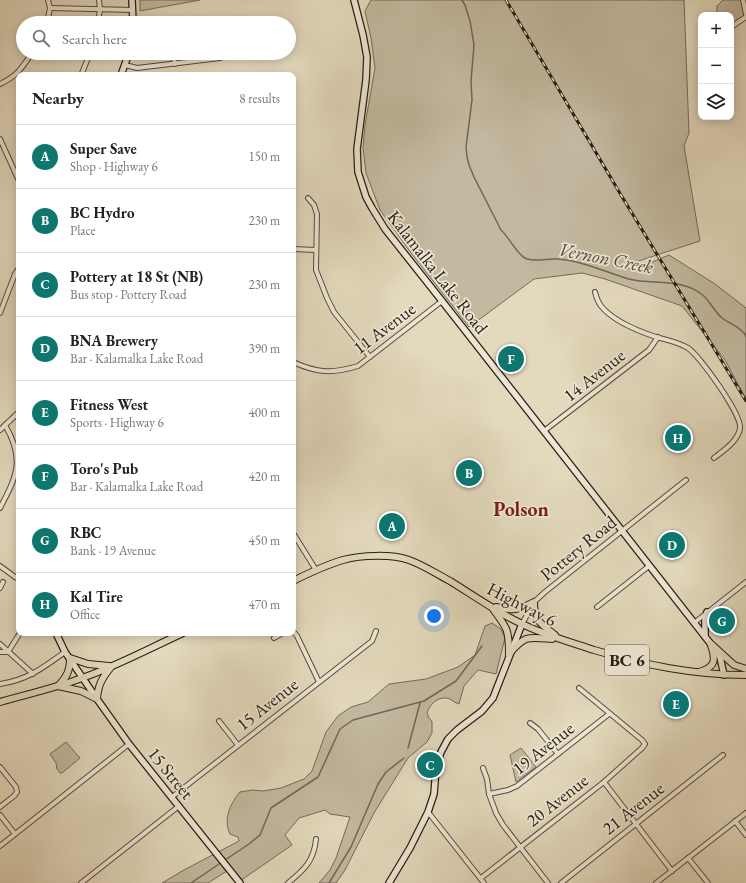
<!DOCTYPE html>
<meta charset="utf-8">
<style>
body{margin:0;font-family:"EB Garamond",serif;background:#f6f6f6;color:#222}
.controls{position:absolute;right:12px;top:12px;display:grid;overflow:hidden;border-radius:8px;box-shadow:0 2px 10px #0003}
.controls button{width:36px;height:36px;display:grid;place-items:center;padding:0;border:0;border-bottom:1px solid #e0e0e0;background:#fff;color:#222;font:20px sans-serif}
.you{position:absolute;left:434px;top:616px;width:14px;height:14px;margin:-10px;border:3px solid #fff;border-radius:50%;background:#1a73e8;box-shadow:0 0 0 6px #1a73e833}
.badge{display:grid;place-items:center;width:26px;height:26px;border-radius:50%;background:#0f766e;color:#fff;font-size:13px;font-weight:700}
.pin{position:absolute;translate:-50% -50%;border:2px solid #fff;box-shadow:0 1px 4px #0006}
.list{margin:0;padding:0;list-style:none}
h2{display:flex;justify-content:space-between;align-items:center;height:52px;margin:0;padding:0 16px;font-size:17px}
h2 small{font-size:13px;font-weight:400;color:#767676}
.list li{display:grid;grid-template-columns:26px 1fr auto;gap:12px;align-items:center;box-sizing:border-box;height:64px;padding:0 16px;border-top:1px solid #e0e0e0}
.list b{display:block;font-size:15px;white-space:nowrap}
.list p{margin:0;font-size:13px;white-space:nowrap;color:#767676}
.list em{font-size:13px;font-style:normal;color:#767676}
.icon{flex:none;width:22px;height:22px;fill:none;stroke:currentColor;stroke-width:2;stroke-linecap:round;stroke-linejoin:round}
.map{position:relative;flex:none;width:746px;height:883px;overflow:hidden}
.search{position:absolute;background:#fff;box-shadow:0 2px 10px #0003;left:16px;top:16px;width:280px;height:44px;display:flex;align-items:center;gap:10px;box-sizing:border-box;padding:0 14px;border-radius:22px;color:#767676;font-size:15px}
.panel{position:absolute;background:#fff;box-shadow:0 2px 10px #0003;left:16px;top:72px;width:280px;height:564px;border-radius:8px}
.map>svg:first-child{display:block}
.green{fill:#c3b9a0;stroke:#746b5a}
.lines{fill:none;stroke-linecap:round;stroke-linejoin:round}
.stream{stroke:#706756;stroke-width:1.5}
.street-casing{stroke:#544c3e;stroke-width:6}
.secondary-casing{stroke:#251d13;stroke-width:8}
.primary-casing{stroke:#251d13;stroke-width:8}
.street{stroke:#ede6d4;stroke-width:4}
.secondary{stroke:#ede6d4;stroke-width:5.5}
.primary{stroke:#e3d9bd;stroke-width:6}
.rail-casing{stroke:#251d13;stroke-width:3}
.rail{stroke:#ede6d4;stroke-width:1.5;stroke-dasharray:4.5;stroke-linecap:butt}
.labels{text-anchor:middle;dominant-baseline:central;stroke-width:3.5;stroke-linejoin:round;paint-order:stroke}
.shield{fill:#ede6d4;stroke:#61594d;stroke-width:1}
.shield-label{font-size:17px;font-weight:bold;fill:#251d13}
.street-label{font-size:18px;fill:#251d13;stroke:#ede6d4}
.water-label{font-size:19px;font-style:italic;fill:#51483a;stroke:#ede6d4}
.quarter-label{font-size:20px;font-weight:bold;fill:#7a1f14;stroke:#ede6d4}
</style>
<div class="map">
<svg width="746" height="883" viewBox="0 0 746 883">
<rect width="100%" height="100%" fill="#e3d9bd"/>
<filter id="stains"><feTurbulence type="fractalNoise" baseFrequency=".005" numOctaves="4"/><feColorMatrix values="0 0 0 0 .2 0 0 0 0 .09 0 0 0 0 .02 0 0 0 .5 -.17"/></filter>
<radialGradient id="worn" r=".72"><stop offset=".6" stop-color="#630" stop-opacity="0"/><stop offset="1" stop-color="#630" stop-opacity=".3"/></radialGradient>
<g class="green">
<path d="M140,0h60l-60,11z"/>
<path d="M371,0h313l5,133 -5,13 16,95 -77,25 10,4 36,-15 46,29 31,24v91l-21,-39 -43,-54 -77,-27 -23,-6 -48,6 -65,48 -58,-74 -31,-43 -14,-37 -3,-25 2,-23 10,-57 -4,-30 -6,-27z"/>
<path d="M723,0h20l3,14 -15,13v-12h-14v-9z"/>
<path d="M492,623l9,6 4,9 -9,36 -18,-4 -14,16 -5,18c-4,-1 -8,-5 -12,-6 -10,-1 -17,6 -20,15l2,5 3,3v12l-5,9 -19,16 -34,55 -29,57 -9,13h-17l11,-13 6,-12 14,-41 -20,-3 -5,-4 -26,8 -14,17 7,10 -52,36 -10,-12 -22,14h-46l22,-13 55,-29 -1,-4 -8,-3c-7,-15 0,-30 10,-42l12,-2 11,1 18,-3 23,-9 8,-8 14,-39 12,-16 13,-9 17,-5 21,-18 37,-5 32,-12 17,-12 10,-29z"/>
<path d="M66,742l14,16 -18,15h-2l-3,-4 -1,-6 -6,-9z"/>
<path d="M521,748l15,19 -20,15 -6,-27z"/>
</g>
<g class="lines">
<g class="stream">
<path d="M462,0l3,5 5,16 4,24 -3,36 1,19 -6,47 1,10 2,8 5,12 27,53c8,7 15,23 24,28 10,5 22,0 33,1 25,2 47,13 71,20 22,6 50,-1 71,14 9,6 14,18 22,25 9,7 18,8 24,18"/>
<path d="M408,748l12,-45"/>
<path d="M225,860l24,-16 11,-9 11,-27 47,-31 22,-48 13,-9 71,-19 32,-20 26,-35"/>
<path d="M191,883l31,-21"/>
<path d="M329,883l22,-36 27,-63 8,-12 18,-14"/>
</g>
<g class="street-casing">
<g id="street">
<path d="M743,0l3,14"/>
<path d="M50,8l83,2"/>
<path d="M47,23l3,-15 -2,-8"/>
<path d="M98,23l2,-14 -1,-9"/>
<path d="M731,27l15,-10"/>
<path d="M173,53l2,11"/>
<path d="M125,65l12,3 83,-10 5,-2v-3"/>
<path d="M82,73l8,-20"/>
<path d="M0,84c17,-8 22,-16 32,-31"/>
<path d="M0,139l19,42"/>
<path d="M308,198l6,7 3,9 -1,56 11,28 7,14 36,45"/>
<path d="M293,249l23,1"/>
<path d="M595,292c1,4 3,10 6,14 12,15 37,25 55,31 11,3 22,5 32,11 12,8 55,68 52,81 -3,13 -17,22 -26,29"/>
<path d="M0,313l15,-39 4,-6"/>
<path d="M293,362c24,11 39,12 65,4l84,-65"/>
<path d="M0,430l19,-18"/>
<path d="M544,431l105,-81 9,-13"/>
<path d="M0,508c17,-32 25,-49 5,-83"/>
<path d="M293,533l23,37"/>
<path d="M0,566l15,11 4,2"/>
<path d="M0,588l3,-6"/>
<path d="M597,607l52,-41"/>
<path d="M694,623l52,-41"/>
<path d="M522,624l12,-22 11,-10 141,-112"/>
<path d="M293,631l4,5 22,46"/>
<path d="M274,638l9,-5"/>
<path d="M0,644l33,30"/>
<path d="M0,652h8l12,-19"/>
<path d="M0,684c28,-4 44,-17 65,-32"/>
<path d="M219,721l19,24"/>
<path d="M530,723l8,6 20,25"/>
<path d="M0,767l16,20 1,5 -3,4 -14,11"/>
<path d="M483,768l4,11 2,15 7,19 7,12 45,58"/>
<path d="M604,782l68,89"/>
<path d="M489,794l19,-4 9,-4 92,-72"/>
<path d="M172,797l200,-156 4,-10"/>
<path d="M428,812l56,71"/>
<path d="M0,815l15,19"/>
<path d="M735,821l11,14"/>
<path d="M0,846l129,-102"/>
<path d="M688,858l20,25"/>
<path d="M481,878l123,-96 38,-34 3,-4 -3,-4 -63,-52"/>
<path d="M81,883l98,-77"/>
<path d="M288,883c16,-13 26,-22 28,-44"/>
<path d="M561,883l162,-128"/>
<path d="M656,883l90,-70"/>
</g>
</g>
<g class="secondary-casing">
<g id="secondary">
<path d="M132,0l1,23"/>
<path d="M354,0l9,35 4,22 -1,23 -9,69 1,23 8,25 6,11 13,21 57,72 268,342 10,14 4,18"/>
<path d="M121,75l8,-22"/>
<path d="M56,633l9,19 32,47 32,45 111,139"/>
<path d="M705,636v-16l2,-8"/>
<path d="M389,883l21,-35 18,-36 6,-18 2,-26 5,-16 7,-13 9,-9 25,-19 11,-13 29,-74"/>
</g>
</g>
<g class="primary-casing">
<g id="primary">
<path d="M293,581c16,-8 33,-16 50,-21 18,-5 49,-6 66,0 14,5 28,14 41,21 26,16 52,35 81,47 21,9 42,15 63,22 51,15 99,25 152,25"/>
<path d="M496,607c17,4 23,3 38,-5 0,19 7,22 21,33"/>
<path d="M493,609c14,19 16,20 16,45"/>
<path d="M710,643l24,22 12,4"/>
<path d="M509,654c16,-19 19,-17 43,-15"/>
<path d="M699,672c17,-5 17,-12 12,-27"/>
<path d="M59,685c8,-8 11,-15 11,-27l18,6 21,2"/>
<path d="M58,686l23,5 16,8c1,-14 5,-21 14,-32"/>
<path d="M0,702c28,-8 55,-14 82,-24 35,-12 68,-30 101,-45"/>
</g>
</g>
<use href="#street" class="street"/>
<use href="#secondary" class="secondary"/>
<use href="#primary" class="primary"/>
<g class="rail-casing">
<path id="rail" d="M506,0l115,195 125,206"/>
</g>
<use href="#rail" class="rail"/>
</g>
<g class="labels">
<rect class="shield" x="605" y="645" width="44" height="30" rx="3"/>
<g class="shield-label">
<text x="627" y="660">BC 6</text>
</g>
<g class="street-label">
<text transform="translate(438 272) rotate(52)">Kalamalka Lake Road</text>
<text transform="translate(384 328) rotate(-37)">11 Avenue</text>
<text transform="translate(594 375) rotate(-38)">14 Avenue</text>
<text transform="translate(578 548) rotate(-39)">Pottery Road</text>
<text transform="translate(522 604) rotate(27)">Highway 6</text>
<text transform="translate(267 704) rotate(-38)">15 Avenue</text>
<text transform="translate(543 748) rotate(-38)">19 Avenue</text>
<text transform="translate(171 773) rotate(51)">15 Street</text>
<text transform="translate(557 800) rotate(-38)">20 Avenue</text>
<text transform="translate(633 808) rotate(-38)">21 Avenue</text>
</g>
<g class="water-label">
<text transform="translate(606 258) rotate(11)">Vernon Creek</text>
</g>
<g class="quarter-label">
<text x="521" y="509">Polson</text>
</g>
</g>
<rect width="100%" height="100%" filter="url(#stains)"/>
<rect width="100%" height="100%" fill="url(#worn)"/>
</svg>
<div class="controls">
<button>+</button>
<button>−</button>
<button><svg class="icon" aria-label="layers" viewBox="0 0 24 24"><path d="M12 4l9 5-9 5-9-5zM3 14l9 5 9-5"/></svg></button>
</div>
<div class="you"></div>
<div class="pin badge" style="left:392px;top:526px">A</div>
<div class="pin badge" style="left:469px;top:473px">B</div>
<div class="pin badge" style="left:430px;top:765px">C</div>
<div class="pin badge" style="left:672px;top:545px">D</div>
<div class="pin badge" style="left:676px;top:704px">E</div>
<div class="pin badge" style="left:511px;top:359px">F</div>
<div class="pin badge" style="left:722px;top:621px">G</div>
<div class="pin badge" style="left:678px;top:438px">H</div>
<div class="search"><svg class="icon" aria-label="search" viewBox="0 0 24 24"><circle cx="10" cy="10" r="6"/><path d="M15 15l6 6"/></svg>Search here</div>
<section class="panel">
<h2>Nearby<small>8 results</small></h2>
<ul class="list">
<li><span class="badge">A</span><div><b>Super Save</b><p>Shop · Highway 6</p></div><em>150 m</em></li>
<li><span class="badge">B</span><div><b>BC Hydro</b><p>Place</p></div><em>230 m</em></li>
<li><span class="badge">C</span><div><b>Pottery at 18 St (NB)</b><p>Bus stop · Pottery Road</p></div><em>230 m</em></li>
<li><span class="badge">D</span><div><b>BNA Brewery</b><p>Bar · Kalamalka Lake Road</p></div><em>390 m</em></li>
<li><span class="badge">E</span><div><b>Fitness West</b><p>Sports · Highway 6</p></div><em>400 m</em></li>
<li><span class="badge">F</span><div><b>Toro's Pub</b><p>Bar · Kalamalka Lake Road</p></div><em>420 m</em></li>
<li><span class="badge">G</span><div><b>RBC</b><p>Bank · 19 Avenue</p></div><em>450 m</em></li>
<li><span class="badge">H</span><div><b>Kal Tire</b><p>Office</p></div><em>470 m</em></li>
</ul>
</section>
</div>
